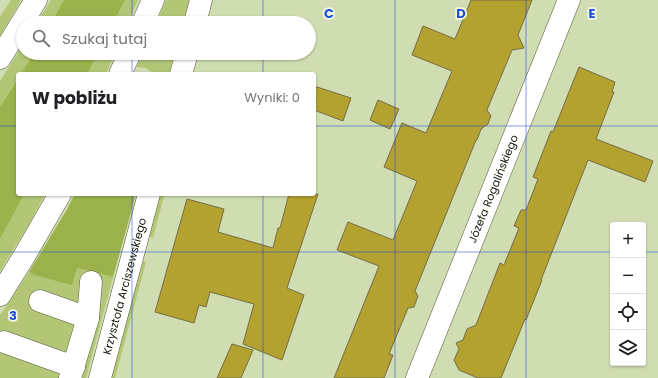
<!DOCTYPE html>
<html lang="pl">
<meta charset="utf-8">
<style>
body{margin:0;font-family:Poppins,sans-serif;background:#f6f6f6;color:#202124}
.controls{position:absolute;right:12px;bottom:12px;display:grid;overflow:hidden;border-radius:4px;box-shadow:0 1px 3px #0004}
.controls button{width:36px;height:36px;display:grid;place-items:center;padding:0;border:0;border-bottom:1px solid #e0e0e0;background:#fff;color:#202124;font:20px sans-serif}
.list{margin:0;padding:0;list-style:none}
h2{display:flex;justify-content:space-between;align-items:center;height:52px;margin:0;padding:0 16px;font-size:17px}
h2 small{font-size:13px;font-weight:400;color:#757577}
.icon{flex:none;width:22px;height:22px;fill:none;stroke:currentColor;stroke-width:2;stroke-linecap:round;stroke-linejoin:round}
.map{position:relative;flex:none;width:658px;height:378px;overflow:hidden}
.search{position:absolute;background:#fff;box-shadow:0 1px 3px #0004;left:16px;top:16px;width:300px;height:44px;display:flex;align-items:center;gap:10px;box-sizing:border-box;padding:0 14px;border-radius:22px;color:#757577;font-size:15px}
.panel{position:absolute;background:#fff;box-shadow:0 1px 3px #0004;left:16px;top:72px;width:300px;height:124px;border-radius:4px}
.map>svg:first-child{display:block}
.green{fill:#b2c676}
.forest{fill:#9bb24c}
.building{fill:#b3a130;stroke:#746d45}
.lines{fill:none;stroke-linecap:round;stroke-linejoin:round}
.minor-casing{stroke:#525b36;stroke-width:23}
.major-casing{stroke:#525b36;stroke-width:23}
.minor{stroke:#fff;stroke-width:22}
.major{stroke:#fff;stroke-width:22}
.grid{fill:none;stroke:#1d4ed8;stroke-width:1;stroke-opacity:0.55}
.labels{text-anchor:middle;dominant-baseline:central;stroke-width:3.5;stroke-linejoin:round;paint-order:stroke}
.street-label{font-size:11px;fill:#131708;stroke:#f3fae4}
.grid-label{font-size:13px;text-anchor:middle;font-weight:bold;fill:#1d4ed8;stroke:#f3fae4;stroke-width:3.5;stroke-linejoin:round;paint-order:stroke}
</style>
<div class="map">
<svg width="658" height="378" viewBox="0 0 658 378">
<rect width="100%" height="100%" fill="#d0dcb1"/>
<g class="green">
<path d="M11,0h10l-21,36v-20z"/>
<path d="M51,0h87l-10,23h-91z"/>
<path d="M166,0h23l-6,23h-27z"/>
<path d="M23,45v8h92l-9,21h-88v120h27l-17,32 -28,45v-190z"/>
<path d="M143,53h31l-5,21h-14l-9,-6 -9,-1z"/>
<path d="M160,195l4,1 -11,42 -4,-1z"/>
<path d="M143,261l3,1 -31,116h-4z"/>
<path d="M76,268l37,9 -27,101h-86v-63l29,-43 5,3 38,9z"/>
</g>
<g class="forest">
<path d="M64,0h61l-12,23h-62z"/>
<path d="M34,53h64l-11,21h-66z"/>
<path d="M18,79v115h6l-24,45v-132z"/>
<path d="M75,194h61l-23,83 -36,-9 -5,17 -38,-10 -5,-3 37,-61z"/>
</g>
<g class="building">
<path d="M471,0h61l-14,35 6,13 -12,2 -25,60 4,6 -2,5 -1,3 -7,5 -4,11h-1l-61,151 3,5 -4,11 -6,1 -19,46 4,1 -9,23h-50l45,-112 -42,-16 11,-28 45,18 24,-59 -33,-14 18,-44 24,10 26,-62 -40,-16 11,-29 32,13z"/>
<path d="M579,67l36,15 -3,10h2l-18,47 57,22 -8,21 -57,-22 -47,120h1l-16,40 -1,-1 -24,59h-23l-19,-8 -5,-10 5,-11 -3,-6 7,-3 4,-11 9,-4 24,-62 4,2 15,-37 -5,-2 7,-16h5l12,-31 -5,-2 18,-46 2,1z"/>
<path d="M314,86l37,12 -8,23 -29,-11z"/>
<path d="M378,100l21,9 -9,20 -20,-9z"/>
<path d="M289,194h29l-31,94 17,7 -22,65 -39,-16 11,-40 -44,-12 -4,15 -7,-2 -5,18 -39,-11 32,-113 37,10 -6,23 55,16 5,-20h2z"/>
<path d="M232,344l21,6 -12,28h-24z"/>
</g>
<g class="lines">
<g class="minor-casing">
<g id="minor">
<path d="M195,23l6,-23"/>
<path d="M181,74l6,-21"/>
<path d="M40,301l48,17"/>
<path d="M4,342l70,25"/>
<path d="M70,378l18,-60 3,-36"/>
<path id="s1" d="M100,378l49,-184"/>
<path id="s2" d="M417,378l152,-378"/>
</g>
</g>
<g class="major-casing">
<g id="major">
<path d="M143,23l10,-23"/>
<path d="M0,58l36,-58"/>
<path d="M120,74l10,-21"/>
<path d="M0,295l23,-37 37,-64"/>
</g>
</g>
<use href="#minor" class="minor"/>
<use href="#major" class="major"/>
</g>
<path class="grid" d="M132,0v23M263,0v23M395,0v378M526,0v378M132,53v21M263,53v21M0,126h18M314,126h344M132,194v184M263,194v184M0,252h613M643,252h15"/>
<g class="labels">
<g class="street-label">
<text stroke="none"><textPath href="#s2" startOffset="204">Józefa Rogalińskiego</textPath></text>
<text stroke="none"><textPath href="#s1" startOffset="95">Krzysztofa Arciszewskiego</textPath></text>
</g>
</g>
<g class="grid-label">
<text x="329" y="18">C</text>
<text x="461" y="18">D</text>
<text x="592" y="18">E</text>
<text x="13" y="320">3</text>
</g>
</svg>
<div class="controls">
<button>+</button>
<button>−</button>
<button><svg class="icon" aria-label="locate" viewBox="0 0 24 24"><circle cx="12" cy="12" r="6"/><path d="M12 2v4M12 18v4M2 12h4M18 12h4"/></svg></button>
<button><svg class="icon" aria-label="layers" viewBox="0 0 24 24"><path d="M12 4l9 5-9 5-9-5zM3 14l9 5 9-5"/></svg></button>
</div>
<div class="search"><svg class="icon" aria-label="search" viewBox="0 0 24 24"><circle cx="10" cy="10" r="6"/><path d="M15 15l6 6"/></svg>Szukaj tutaj</div>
<section class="panel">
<h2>W pobliżu<small>Wyniki: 0</small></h2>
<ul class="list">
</ul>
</section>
</div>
